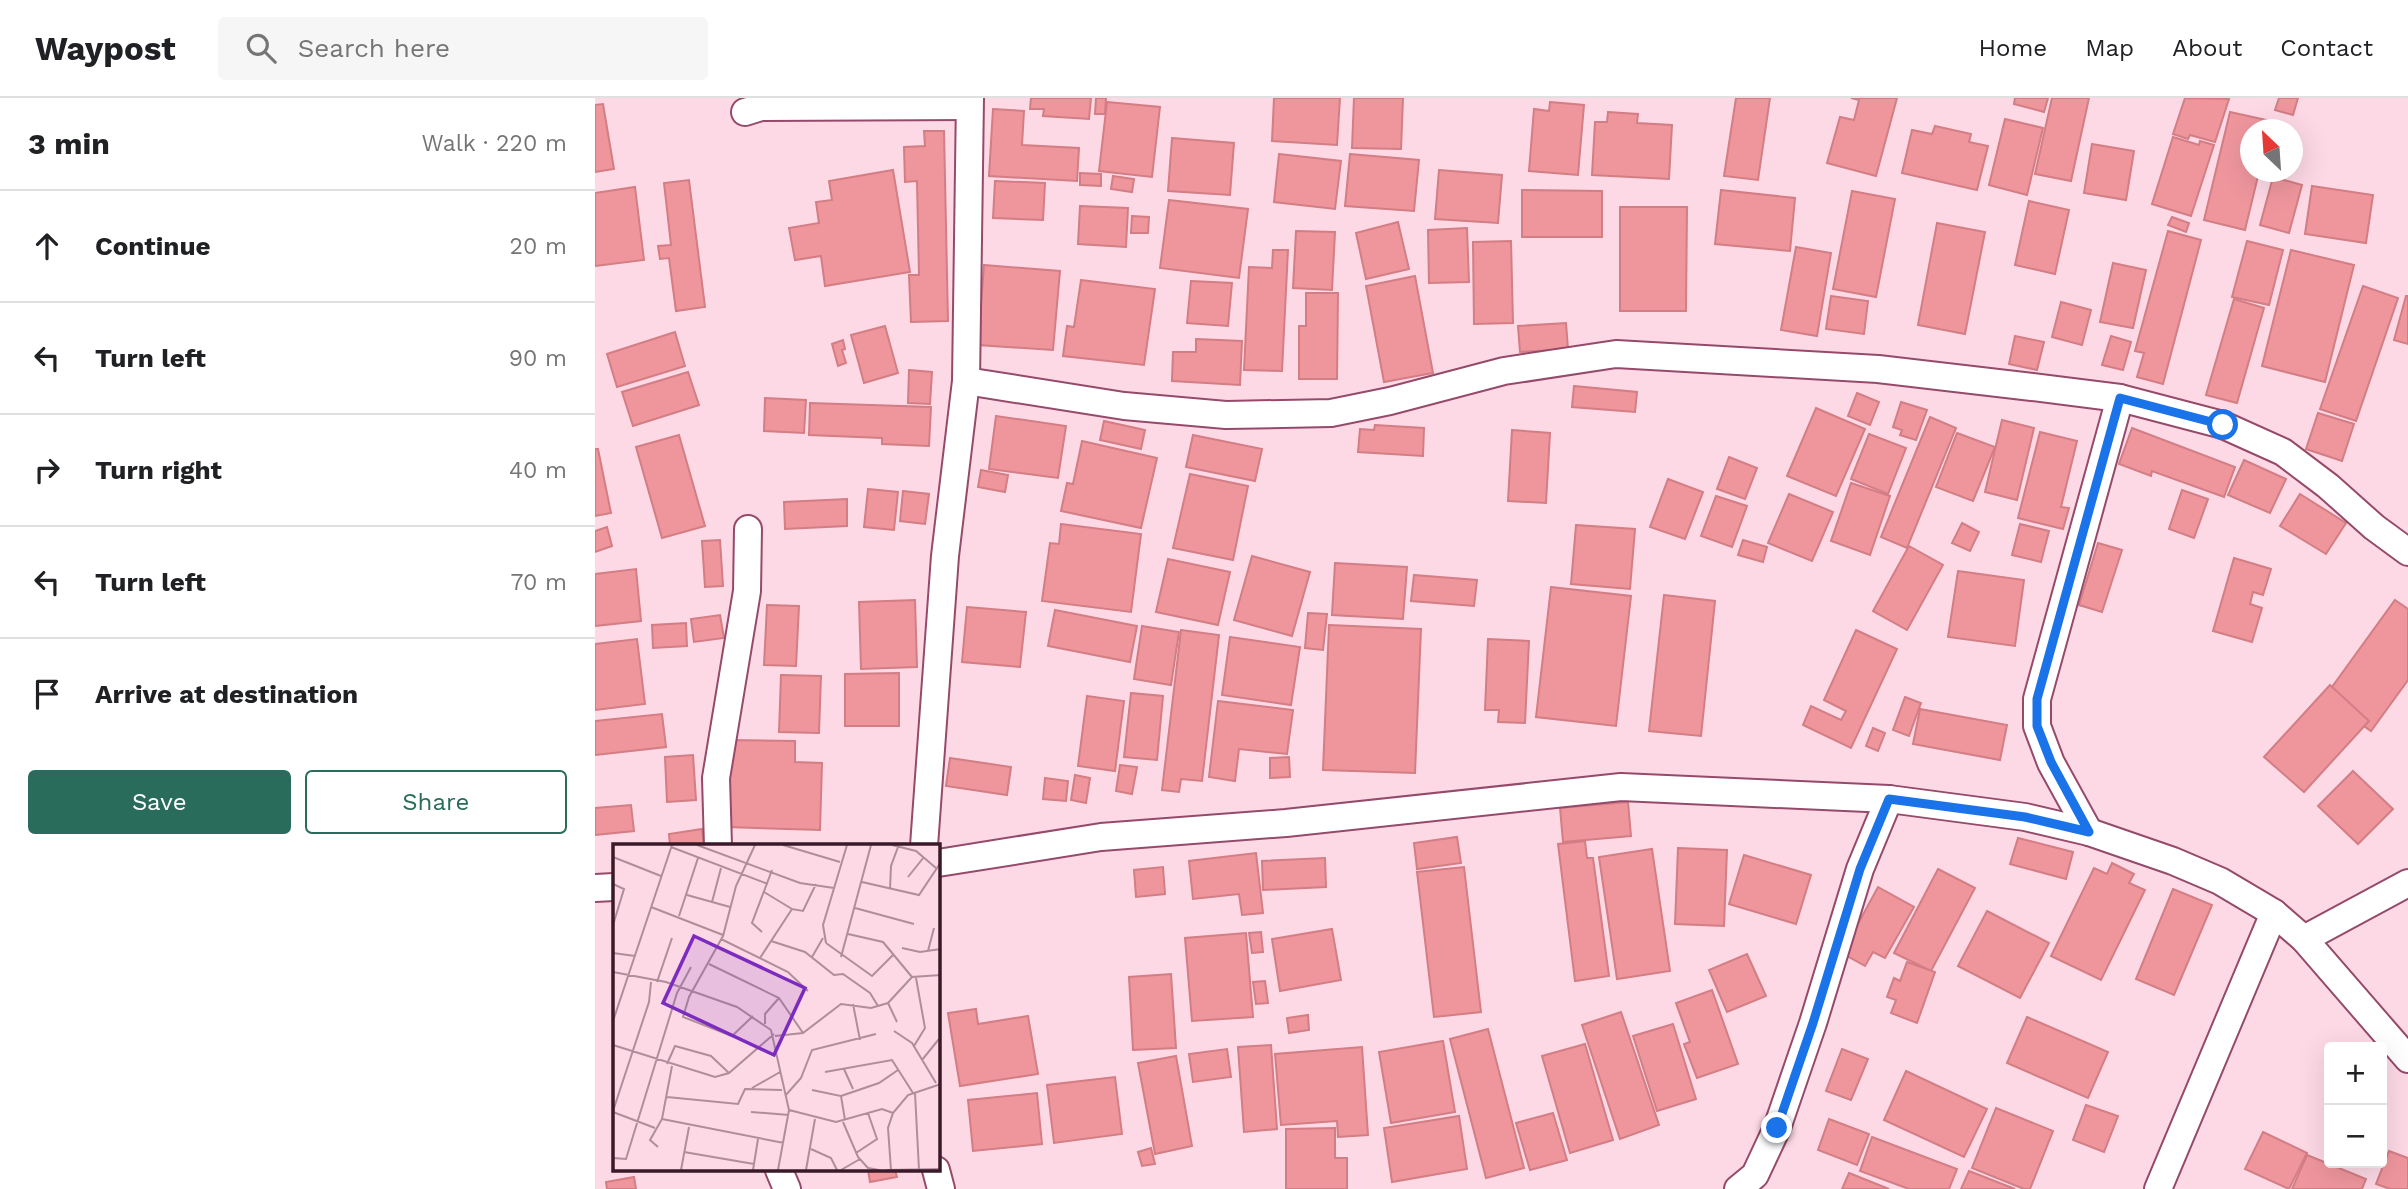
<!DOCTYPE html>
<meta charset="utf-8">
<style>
body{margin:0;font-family:"Work Sans",sans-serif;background:#f6f6f6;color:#202124}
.controls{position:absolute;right:21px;bottom:21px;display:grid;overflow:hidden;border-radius:7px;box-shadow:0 7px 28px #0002}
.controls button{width:63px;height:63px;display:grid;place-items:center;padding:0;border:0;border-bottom:2px solid #e0e0e0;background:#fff;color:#202124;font:35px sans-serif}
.compass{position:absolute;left:1645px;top:21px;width:63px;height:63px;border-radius:50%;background:#fff;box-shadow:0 7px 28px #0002;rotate:335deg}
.stop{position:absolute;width:21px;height:21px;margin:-16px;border:5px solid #1a73e8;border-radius:50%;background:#fff}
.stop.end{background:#1a73e8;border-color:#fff;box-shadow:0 2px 7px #0008}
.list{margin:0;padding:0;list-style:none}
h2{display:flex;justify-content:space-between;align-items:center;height:91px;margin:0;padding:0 28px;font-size:30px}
h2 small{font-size:23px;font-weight:400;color:#757577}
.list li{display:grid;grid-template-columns:46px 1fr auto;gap:21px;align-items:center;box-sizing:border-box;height:112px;padding:0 28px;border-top:2px solid #e0e0e0}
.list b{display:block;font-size:26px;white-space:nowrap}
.list em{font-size:23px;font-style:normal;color:#757577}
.actions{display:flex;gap:14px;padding:21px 28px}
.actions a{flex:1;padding:16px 0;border:2px solid #2a6c5c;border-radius:7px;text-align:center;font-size:24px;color:#2a6c5c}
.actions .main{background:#2a6c5c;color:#fff}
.icon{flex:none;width:38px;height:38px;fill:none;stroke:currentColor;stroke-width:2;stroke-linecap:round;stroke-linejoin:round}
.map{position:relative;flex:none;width:1813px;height:1091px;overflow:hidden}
header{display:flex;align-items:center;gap:42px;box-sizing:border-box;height:98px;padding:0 35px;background:#fff;border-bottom:2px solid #e0e0e0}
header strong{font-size:33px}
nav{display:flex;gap:38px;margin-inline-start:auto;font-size:24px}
.search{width:490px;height:63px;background:#f6f6f6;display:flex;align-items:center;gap:18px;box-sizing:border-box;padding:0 24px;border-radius:7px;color:#757577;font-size:26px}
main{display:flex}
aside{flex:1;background:#fff}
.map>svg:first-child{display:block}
.building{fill:#ef969d;stroke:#d37d84;stroke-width:2}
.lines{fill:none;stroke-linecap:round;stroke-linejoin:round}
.street-casing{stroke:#954a6a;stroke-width:30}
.street{stroke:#fff;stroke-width:26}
.route{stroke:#1a73e8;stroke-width:9}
.inset-road{fill:none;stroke:#af8d9a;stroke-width:2}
.view{fill:#7b2cbf;fill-opacity:0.15;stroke:#7b2cbf;stroke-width:3.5}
.inset-edge{fill:none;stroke:#3a1a28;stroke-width:3.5}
</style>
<header>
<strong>Waypost</strong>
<div class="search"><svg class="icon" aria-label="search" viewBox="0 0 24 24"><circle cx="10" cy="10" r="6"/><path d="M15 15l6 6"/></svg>Search here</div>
<nav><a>Home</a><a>Map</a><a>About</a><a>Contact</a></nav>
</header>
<main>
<aside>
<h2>3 min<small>Walk · 220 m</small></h2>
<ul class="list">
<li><svg class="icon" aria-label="ahead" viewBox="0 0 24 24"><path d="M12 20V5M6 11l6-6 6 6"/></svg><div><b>Continue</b></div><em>20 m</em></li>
<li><svg class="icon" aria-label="left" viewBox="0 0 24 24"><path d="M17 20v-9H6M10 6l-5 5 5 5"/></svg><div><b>Turn left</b></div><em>90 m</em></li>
<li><svg class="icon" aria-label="right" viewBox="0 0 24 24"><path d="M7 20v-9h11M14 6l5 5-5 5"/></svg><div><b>Turn right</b></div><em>40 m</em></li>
<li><svg class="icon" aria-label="left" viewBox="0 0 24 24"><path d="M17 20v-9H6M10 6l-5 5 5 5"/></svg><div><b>Turn left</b></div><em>70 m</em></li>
<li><svg class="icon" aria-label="arrive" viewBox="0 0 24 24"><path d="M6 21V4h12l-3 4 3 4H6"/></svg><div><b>Arrive at destination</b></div></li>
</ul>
<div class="actions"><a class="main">Save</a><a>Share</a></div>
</aside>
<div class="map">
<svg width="1813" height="1091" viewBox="0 0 1813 1091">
<rect width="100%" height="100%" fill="#fdd9e6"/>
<g class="building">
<path d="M436,0h60l-2,21 -46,-3 1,-7h-14z"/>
<path d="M501,0h10l-1,16h-10z"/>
<path d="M679,0h66l-3,47 -65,-4z"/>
<path d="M759,0h49l-2,51 -49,-1z"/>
<path d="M1141,0h34l-12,82 -34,-4z"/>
<path d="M1256,0h46l-21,78 -49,-13 13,-46 14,3 5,-20z"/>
<path d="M1420,0h33l-4,14 -30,-8z"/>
<path d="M1457,0h37l-18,83 -36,-7z"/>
<path d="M1590,0l44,1 -14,43 -25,-7 -2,4 -15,-5z"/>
<path d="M1684,0h19l-5,17 -18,-5z"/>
<path d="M512,4l53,5 -8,70 -53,-6z"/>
<path d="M955,4l34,3 -6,70 -49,-4 5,-62 15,2z"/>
<path d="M8,6l11,65 -19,3v-67z"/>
<path d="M398,11l31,2 -2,34 57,3 -2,33 -88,-5z"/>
<path d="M1013,14l30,2 -1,9 35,2 -3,54 -77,-4 3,-53h12z"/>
<path d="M1635,14l41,9 -2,9h-18v42h8l-14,58 -41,-10z"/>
<path d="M1410,21l38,9 -16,67 -38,-10z"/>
<path d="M1340,28l36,8 -2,8 19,4 -11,44 -75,-17 10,-43 20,4z"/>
<path d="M329,33h20l4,190 -37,1 -2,-47h10l-2,-94 -12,1 -1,-35 21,-1z"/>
<path d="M1578,39l26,8 1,-4 14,4 -23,71 -39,-12z"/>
<path d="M577,40l62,5 -4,52 -62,-4z"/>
<path d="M1497,46l42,7 -8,49 -42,-7z"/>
<path d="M684,56l62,7 -6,48 -61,-7z"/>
<path d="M755,56l69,6 -5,51 -69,-5z"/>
<path d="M298,72l17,102 -85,14 -4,-30 -26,4 -6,-32 30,-5 -3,-21 16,-2 -3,-19z"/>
<path d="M844,72l63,5 -4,48 -63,-4z"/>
<path d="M485,75l21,1v12l-21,-1z"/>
<path d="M518,78l21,3 -2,13 -21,-3z"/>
<path d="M1678,79l29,8 -13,48 -29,-8z"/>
<path d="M94,82l16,127 -29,4 -7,-53 -9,1 -2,-13 13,-1 -7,-62z"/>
<path d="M400,83l50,2 -2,37 -50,-2z"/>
<path d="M1717,88l61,9 -7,48 -61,-9z"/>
<path d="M40,89l9,73 -49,6v-73z"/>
<path d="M927,92l80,1v46h-80z"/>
<path d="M1126,92l74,8 -5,53 -75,-7z"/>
<path d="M1257,93l43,8 -19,98 -43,-8z"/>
<path d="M574,102l79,9 -9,69 -79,-10z"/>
<path d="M1434,103l40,9 -14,64 -40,-9z"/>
<path d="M485,108l48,2 -2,39 -48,-3z"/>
<path d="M1025,109h67l-1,104h-66z"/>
<path d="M537,118l17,1 -1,16h-17z"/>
<path d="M1577,119l17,6 -3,9 -18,-7z"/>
<path d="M803,124l11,47 -43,10 -10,-46z"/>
<path d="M1342,125l48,9 -20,102 -47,-9z"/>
<path d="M872,130l2,54 -40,1 -1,-53z"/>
<path d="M701,133l39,1 -3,58 -39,-2z"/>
<path d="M1573,133l33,9 -38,144 -26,-7 7,-24 -9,-2z"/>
<path d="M916,143l2,82 -39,1 -1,-82z"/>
<path d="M1652,143l36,9 -14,55 -37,-8z"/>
<path d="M1201,149l35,6 -14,83 -36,-6z"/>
<path d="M678,152h15l-6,121 -38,-1 5,-103 23,1z"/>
<path d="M1696,152l63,15 -29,117 -63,-16z"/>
<path d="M1518,165l33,7 -13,58 -33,-6z"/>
<path d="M389,167l76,6 -7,79 -75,-5z"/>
<path d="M820,178l18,97 -49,9 -18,-96z"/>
<path d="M486,182l74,9 -11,76 -81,-9 4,-30 7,1z"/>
<path d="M596,183l41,2 -4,43 -41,-3z"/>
<path d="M1768,188l35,12 -42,123 -36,-12z"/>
<path d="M711,195h32l-1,86h-38v-53h7z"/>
<path d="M1236,198l37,5 -4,33 -38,-5z"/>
<path d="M1811,198h2v48l-14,-4z"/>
<path d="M1639,201l30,9 -27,95 -31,-8z"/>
<path d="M1466,204l30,8 -9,35 -30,-8z"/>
<path d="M971,225l2,26 -48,3 -2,-26z"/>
<path d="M290,228l13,47 -34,10 -13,-48z"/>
<path d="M80,234l10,34 -68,21 -10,-33z"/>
<path d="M1420,238l29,6 -7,28 -28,-6z"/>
<path d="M1516,238l20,6 -8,28 -21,-5z"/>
<path d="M601,241l46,2 -2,44 -68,-4 1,-29h23z"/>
<path d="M248,242l2,9 -3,1 4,13 -8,3 -6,-22z"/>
<path d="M314,272l23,2 -2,32 -22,-1z"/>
<path d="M93,274l11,33 -66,21 -11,-34z"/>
<path d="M979,288l63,6 -2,20 -63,-5z"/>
<path d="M1262,295l22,9 -9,23 -22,-9z"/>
<path d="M170,300l41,2 -2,33 -40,-2z"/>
<path d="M1306,304l26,8 -11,30 -16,-5 2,-5 -9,-3z"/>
<path d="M215,305l121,4 -2,39 -47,-2v-6l-73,-3z"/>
<path d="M1221,310l49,21 -29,67 -49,-20z"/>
<path d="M1723,315l36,11 -12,37 -36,-12z"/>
<path d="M401,318l70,10 -8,52 -69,-9z"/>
<path d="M1335,319l26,11 -49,120 -26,-11z"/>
<path d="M1407,322l32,8 -17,72 -32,-8z"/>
<path d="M509,323l41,9 -4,19 -41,-9z"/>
<path d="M780,327l49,3 -1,28 -65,-4 2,-23 14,1z"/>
<path d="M1537,330l103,39 -11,30 -72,-26 -1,5 -32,-12z"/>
<path d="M917,332l38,3 -4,70 -38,-2z"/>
<path d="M1445,334l37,9 -16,66 8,1 -6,21 -45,-11z"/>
<path d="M1362,335l38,14 -22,54 -37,-14z"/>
<path d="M1274,336l37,14 -18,46 -37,-15z"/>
<path d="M84,337l26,91 -43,12 -26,-91z"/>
<path d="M598,337l69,14 -7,32 -69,-14z"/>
<path d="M487,343l75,17 -16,70 -80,-17 6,-28 6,1z"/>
<path d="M0,351h3l13,64 -16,3z"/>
<path d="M1134,359l28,11 -12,31 -28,-10z"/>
<path d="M1649,362l42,19 -16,34 -42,-18z"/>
<path d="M386,372l27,5 -3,17 -27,-5z"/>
<path d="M595,376l58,12 -15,74 -60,-12z"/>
<path d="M1073,381l35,13 -18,47 -35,-12z"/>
<path d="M1256,385l39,13 -20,59 -39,-14z"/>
<path d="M273,391l30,3 -4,38 -30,-3z"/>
<path d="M1587,392l26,9 -14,39 -25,-9z"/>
<path d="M308,393l26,3 -4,30 -25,-3z"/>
<path d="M1194,396l44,18 -21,49 -44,-18z"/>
<path d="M1705,396l46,29 -20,31 -46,-28z"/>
<path d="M1121,398l31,10 -15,41 -31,-11z"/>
<path d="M252,401v27l-62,3 -1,-27z"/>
<path d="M1367,425l17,9 -9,19 -18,-8z"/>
<path d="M466,426l80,10 -10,78 -89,-11 8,-58 9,1z"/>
<path d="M1425,426l29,7 -8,31 -29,-7z"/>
<path d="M981,427l59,4 -5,60 -59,-5z"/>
<path d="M12,429l5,19 -17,6v-21z"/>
<path d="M125,442l3,46 -18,1 -3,-46z"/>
<path d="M1148,442l24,7 -4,15 -25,-7z"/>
<path d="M1503,445l24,7 -20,62 -23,-7z"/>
<path d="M1314,448l34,19 -36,65 -34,-19z"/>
<path d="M657,458l58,16 -18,64 -58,-16z"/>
<path d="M1639,460l37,11 -8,26 -10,-3 -3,12 12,4 -10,34 -39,-11z"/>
<path d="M573,461l62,13 -12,53 -62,-13z"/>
<path d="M740,465l72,4 -4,52 -71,-4z"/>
<path d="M41,471l5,52 -46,5v-52z"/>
<path d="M1363,473l66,9 -9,66 -67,-9z"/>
<path d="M819,477l63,5 -3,26 -63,-5z"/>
<path d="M956,489l80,9 -15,130 -80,-9z"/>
<path d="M1069,497l51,6 -14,135 -52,-5z"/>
<path d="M320,502l2,67 -56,2 -2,-67z"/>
<path d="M1800,502l13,9v71l-37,51 -47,-33z"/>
<path d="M172,507l32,1 -3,60 -32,-1z"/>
<path d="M372,509l59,5 -6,55 -58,-5z"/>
<path d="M460,512l82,16 -7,36 -82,-16z"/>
<path d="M713,515l19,1 -4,36 -18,-2z"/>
<path d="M125,517l4,23 -30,4 -3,-23z"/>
<path d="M91,525l1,23 -34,2 -1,-23z"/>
<path d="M734,527l92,4 -6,144 -92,-3z"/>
<path d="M547,528l37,6 -8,53 -37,-6z"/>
<path d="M586,532l38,5 -17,146 -21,-2 -2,13 -17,-2z"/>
<path d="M1261,532l41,19 -46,99 -48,-23 8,-19 30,14 5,-9 -22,-11z"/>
<path d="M635,539l70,10 -9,58 -69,-10z"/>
<path d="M42,541l8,65 -50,6v-66z"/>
<path d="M893,541l41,2 -4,82 -27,-1 1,-12h-14z"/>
<path d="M304,575v53h-54v-52z"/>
<path d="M186,577l40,1 -2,57 -40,-1z"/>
<path d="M1735,587l39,36 -65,71 -40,-35z"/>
<path d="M536,595l32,3 -6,64 -33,-3z"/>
<path d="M492,598l37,5 -9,70 -37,-5z"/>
<path d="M1310,599l16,6 -12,33 -16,-6z"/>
<path d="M623,603l75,9 -6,44 -48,-5 -4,32 -26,-4z"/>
<path d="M1325,611l87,16 -7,35 -87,-16z"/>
<path d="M67,616l4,33 -71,8v-34z"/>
<path d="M1278,630l12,5 -7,18 -12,-5z"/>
<path d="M134,642l66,1v21l27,1 -2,67 -93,-3z"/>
<path d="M98,657l3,45 -29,2 -2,-45z"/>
<path d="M694,659l1,20 -20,1v-20z"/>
<path d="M355,660l61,9 -4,28 -61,-9z"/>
<path d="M525,667l17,2 -5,27 -16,-3z"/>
<path d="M1758,673l40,38 -35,35 -40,-38z"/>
<path d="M480,677l15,3 -4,25 -15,-3z"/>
<path d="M450,680l23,3 -2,20 -23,-2z"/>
<path d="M1033,704l3,34 -68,6 -3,-34z"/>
<path d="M36,707l3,26 -39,4v-27z"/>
<path d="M107,731l2,17h-34l-1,-12z"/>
<path d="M862,739l4,26 -44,6 -3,-26z"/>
<path d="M1423,740l55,14 -7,27 -56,-15z"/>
<path d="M990,743l2,17h6l16,118 -34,5 -17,-137z"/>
<path d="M1083,750l49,2 -3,76 -49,-2z"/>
<path d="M1057,751l18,122 -53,8 -18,-122z"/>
<path d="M661,755l7,60 -21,2 -3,-21 -46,5 -4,-38z"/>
<path d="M1149,757l67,20 -15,49 -67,-20z"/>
<path d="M730,760l1,29 -63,3 -1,-29z"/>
<path d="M1517,765l22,11 -5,9 16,7 -44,90 -50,-24 43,-88 13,6z"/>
<path d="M568,769l2,27 -29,3 -2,-27z"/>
<path d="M869,769l17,145 -47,5 -17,-145z"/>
<path d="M1343,771l37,19 -44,83 -37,-18z"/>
<path d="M1283,789l36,20 -29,51 -12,-6 -8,14 -23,-13z"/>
<path d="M1578,791l39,16 -38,90 -38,-16z"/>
<path d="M1392,813l62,32 -29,55 -62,-32z"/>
<path d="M737,831l9,51 -61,11 -8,-52z"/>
<path d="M666,834l2,20 -11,1 -3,-20z"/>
<path d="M651,835l7,84 -61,4 -7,-83z"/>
<path d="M1152,856l19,42 -39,16 -18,-42z"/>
<path d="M1312,864l28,10 -18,51 -26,-10 5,-13 -9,-3 7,-19 6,3z"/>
<path d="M576,876l5,74 -43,2 -4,-73z"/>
<path d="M670,883l3,22 -12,1 -3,-22z"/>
<path d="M1117,892l26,74 -41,14 -13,-34 6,-2 -14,-39z"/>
<path d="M381,911l2,15 50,-8 10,58 -78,12 -12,-73z"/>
<path d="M1026,914l38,113 -39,14 -38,-114z"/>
<path d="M713,917l1,15 -20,3 -2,-15z"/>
<path d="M1432,919l81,35 -20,46 -81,-35z"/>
<path d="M1078,926l23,75 -39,12 -24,-75z"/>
<path d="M893,931l36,139 -38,10 -36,-139z"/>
<path d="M848,943l12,71 -64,11 -12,-71z"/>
<path d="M990,946l28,96 -43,13 -28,-97z"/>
<path d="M676,947l6,84 -33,3 -6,-85z"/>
<path d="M767,949l6,88 -30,2 -1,-16 -56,4 -6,-71z"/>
<path d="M632,951l4,28 -38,5 -4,-28z"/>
<path d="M1247,951l26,10 -17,41 -25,-9z"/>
<path d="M581,958l16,90 -37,8 -17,-91z"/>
<path d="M1311,973l81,38 -23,48 -80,-37z"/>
<path d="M520,979l7,57 -68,9 -7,-58z"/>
<path d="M442,995l5,51 -69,7 -5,-51z"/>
<path d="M1491,1007l32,11 -14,36 -31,-12z"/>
<path d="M1401,1010l57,23 -23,58h-6l-52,-21z"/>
<path d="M958,1015l14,47 -37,10 -14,-47z"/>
<path d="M864,1018l8,53 -75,13 -8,-54z"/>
<path d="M1234,1021l40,15 -12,31 -39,-15z"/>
<path d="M740,1030v30h12v31h-61v-60z"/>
<path d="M1668,1034l44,21 -18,36 -44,-20z"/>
<path d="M1277,1039l85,32 -8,20h-40l-49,-18z"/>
<path d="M556,1050l4,16 -13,2 -4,-14z"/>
<path d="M1794,1053l19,7v31h-18l-14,-5z"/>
<path d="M1712,1057l59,24 -4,10h-70z"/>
<path d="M273,1072h27l2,7 -27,5z"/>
<path d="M1374,1073l46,18h-54z"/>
<path d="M1254,1075l40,16h-47z"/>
<path d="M39,1079l2,12h-29l-1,-7z"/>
</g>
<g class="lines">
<g class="street-casing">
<g id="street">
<path d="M150,14l16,-5 208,-1"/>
<path d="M371,283l158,25 102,9 105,-2 59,-12 114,-30 112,-17 262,15 154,18 88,11 103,27 60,27 45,34 46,41 34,25"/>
<path d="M1494,734l-38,-69 -14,-37v-27l83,-301"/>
<path d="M123,748l-2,-68 31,-187 1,-62"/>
<path d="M329,748l21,-290 21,-175 4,-283"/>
<path d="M343,765l163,-26 185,-14 335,-36 268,12 136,18 64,15 84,29 47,20 54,32 30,26 104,120"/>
<path d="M0,790l19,-1"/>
<path d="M1709,841l104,-56"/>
<path d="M184,1072l8,19"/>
<path d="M341,1072l5,19"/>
<path d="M1143,1091l17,-14 22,-47 36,-105 47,-154 29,-70"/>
<path d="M1563,1091l116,-276"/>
</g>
</g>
<use href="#street" class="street"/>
</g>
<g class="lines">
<path class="route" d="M1182,1030l36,-105 47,-154 29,-70 136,18 64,15 -38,-70 -14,-36v-27l83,-301 103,27"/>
</g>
<g transform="translate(18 746)">
<rect width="327" height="327" fill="#fdd9e6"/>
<path class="inset-road" d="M84,1l103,38 34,5M170,1l57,17M279,1l24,6 20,17M58,3l97,37M0,13l48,19M295,33l16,-20M249,38l57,13 22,-33M0,40l11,5 -11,36M277,45l1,-23 7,-19M151,48l28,17M74,51l43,12M99,58l9,-34M38,63l72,28M242,64l59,16M66,72l19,-58M149,88l-10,-9 20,-53M235,90l35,8 29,35M108,95l67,33 20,19M158,97l34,11 29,23 9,-1 27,19 8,13M213,99l-3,-18 24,-80M213,99l46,33 22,-22M289,104l18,4 21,-3M315,107l6,-23M0,109l22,3M199,113l11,-19M228,113l30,-112M147,114l32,-49 11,2 13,-27M96,120l70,34 24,35M0,128l53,10 71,25 34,23 18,80 -11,60M44,138l15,-44M275,159l9,19M240,160l7,36M140,172l-21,20 -49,-19 6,-20 34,-61 13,-50 19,-41M0,177l59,-176M152,180v-10l14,-16M281,187l18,12 24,40M162,192l28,-3 38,-29 30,4 17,-5 24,-26 29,-2M0,201l102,32 14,-4 45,-39M301,202l11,-18 -9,-50M309,216l17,-21M54,220l8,-18 36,10 18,17M231,225l9,20M212,228l67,-12 21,33M139,244l28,-16M199,246l29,6 4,24M302,249l4,77M172,252l16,-18 11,-28 64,-16M228,252l38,-13 19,-13M54,253l71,7 7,-15 37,1M176,266l47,12 46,-13 11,4M0,267l36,-109 2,-20M0,268l42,16M138,268l38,3M49,275l122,24M230,278l15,35 10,11 11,2M45,303l-8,-7 12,-21 10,-53M198,305l20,9 6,12M71,308l70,12M243,309l21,-14 -9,-26M0,314l13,1 51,-166 14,-26M68,326l8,-43M140,326l5,-31M193,326l9,-51M228,326l19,-11M274,326l54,-1M278,326l-3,-42 5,-15 15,-18 33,-11"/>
<path class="view" d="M81,92l111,52 -31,67 -111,-52z"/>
<rect width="327" height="327" class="inset-edge"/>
</g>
</svg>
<div class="controls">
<button>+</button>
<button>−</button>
</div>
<svg class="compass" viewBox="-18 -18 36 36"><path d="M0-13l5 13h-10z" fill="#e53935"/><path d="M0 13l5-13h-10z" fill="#757577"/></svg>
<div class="stop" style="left:1628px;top:327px"></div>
<div class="stop end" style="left:1182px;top:1030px"></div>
</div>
</main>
